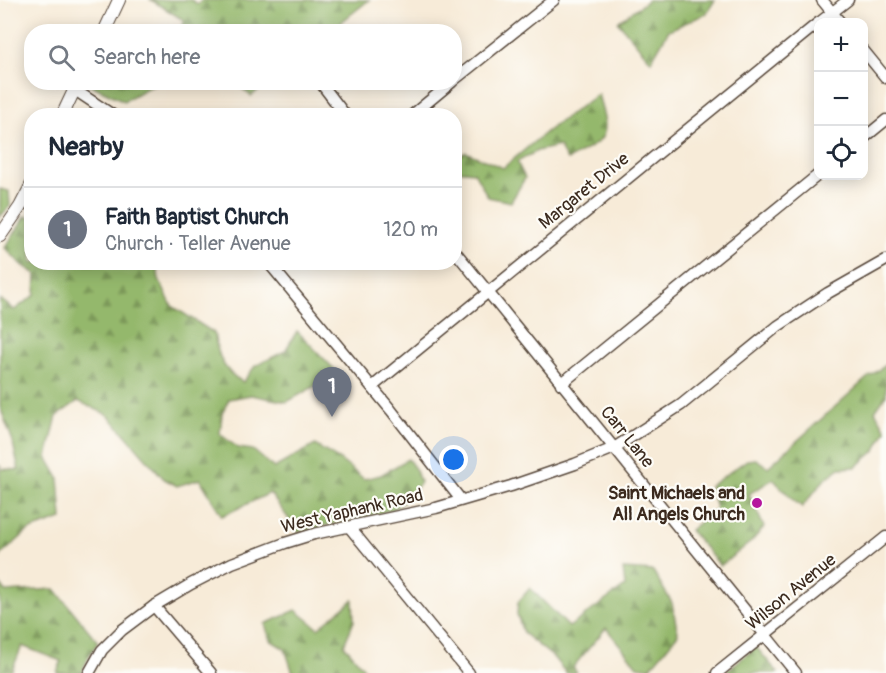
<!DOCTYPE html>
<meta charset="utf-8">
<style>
body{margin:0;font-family:Pangolin,sans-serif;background:#f6f6f7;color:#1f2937}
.controls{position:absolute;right:18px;top:18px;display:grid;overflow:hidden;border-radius:12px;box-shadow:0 3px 15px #0003}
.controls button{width:54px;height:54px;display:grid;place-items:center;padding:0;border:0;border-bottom:2px solid #e0e1e3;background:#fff;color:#1f2937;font:30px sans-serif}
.you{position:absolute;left:454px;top:460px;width:21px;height:21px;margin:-15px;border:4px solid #fff;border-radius:50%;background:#1a73e8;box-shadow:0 0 0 9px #1a73e833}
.badge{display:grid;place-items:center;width:39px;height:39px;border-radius:50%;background:#b5179e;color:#fff;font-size:20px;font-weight:700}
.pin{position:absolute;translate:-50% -50px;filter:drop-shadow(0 2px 3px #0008)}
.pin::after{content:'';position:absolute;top:32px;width:21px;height:18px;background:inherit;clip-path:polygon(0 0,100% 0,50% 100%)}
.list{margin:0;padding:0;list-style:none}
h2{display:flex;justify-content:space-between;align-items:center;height:78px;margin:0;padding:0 24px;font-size:26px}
h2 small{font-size:20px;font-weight:400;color:#747a83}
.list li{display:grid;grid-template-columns:39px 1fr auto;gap:18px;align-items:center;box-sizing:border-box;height:84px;padding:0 24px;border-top:2px solid #e0e1e3}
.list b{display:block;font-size:22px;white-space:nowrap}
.list p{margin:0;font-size:20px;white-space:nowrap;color:#747a83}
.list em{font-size:20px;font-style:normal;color:#747a83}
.icon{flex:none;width:33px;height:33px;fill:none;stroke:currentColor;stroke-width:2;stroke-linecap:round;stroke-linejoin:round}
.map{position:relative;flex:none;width:886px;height:673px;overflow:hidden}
.search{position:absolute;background:#fff;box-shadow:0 3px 15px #0003;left:24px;top:24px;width:438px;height:66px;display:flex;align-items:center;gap:15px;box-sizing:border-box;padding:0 21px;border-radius:24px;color:#747a83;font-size:22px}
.panel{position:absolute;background:#fff;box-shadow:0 3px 15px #0003;left:24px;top:108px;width:438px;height:162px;border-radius:24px}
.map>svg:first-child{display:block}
.forest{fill:url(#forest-firs);stroke:#687145;stroke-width:1.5}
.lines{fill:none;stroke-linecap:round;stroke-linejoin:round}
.minor-casing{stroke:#57473a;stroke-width:13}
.major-casing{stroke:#57473a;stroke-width:14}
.minor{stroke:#fff;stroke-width:10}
.major{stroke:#fff;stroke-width:12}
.poi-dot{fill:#b5179e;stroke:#fdfcf7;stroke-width:2}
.labels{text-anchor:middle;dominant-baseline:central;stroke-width:4.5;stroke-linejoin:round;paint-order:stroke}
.street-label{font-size:18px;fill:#3b2a1e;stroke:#fdfcf7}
.poi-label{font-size:18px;font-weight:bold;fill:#3b2a1e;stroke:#fdfcf7;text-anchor:end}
</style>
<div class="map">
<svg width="886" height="673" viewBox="0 0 886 673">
<defs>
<pattern id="forest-firs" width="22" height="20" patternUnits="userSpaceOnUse" patternTransform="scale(1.5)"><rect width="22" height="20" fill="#94b86c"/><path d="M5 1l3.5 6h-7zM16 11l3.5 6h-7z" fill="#7a9658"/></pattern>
</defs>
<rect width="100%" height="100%" fill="#fdfcf7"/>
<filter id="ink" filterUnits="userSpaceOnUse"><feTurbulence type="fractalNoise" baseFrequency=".0167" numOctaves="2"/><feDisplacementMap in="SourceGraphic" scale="12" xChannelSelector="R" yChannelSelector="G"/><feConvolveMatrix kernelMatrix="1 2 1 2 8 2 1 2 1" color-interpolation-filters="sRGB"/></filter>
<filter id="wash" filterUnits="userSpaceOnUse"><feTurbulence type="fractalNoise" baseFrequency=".008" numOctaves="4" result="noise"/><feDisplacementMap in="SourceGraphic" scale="24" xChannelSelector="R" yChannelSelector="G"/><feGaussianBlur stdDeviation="1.35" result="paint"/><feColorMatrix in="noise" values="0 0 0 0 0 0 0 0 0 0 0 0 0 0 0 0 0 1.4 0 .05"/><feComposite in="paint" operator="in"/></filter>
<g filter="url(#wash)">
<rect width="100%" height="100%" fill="#f7ebd8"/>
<g class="forest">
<path d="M151,0h40l7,4 4,-4h167l-39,31 -153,1 8,-11z"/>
<path d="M648,0h67l-9,14 -37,16 -18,31 -33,-39z"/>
<path d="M90,83v-1l66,1 -32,18 -35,-17z"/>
<path d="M236,83h32l-17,13z"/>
<path d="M598,94c13,46 10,44 -31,66l-8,-14 -22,5 -20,11 8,16 -14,24 -23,-5 -14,-25 -19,-2v-12l11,-6 37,16 44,-37z"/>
<path d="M0,189l9,2 1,15 -10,11z"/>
<path d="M26,216l5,3 1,43 128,1 -3,2 2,15 13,26 42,27c4,22 8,38 29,49l12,-16 30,-15 12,-20 41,42 -51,29 -36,-7 -22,4 -7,15 -2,20 18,14 15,2 21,18 41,-23 25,15 24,19 17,-4 27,-16 8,11 4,12 -8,14 -20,14 -94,22 -28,-39 -48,23 -22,-37 -23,7 -13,-7 -56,-64 -30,-14 -21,15 -10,41 12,21 3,41 -34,12 -26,23 -2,4v-92l2,3 17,1 -7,-31 -12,-32v-108l14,11 21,-15 1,-21 -15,-10 -16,-16z"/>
<path d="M886,365v30l-11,16 11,19 -10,20 -20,17 -16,1 -15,11 -23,28 -10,-8 -19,-20 -24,15 15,33 -13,15 -31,24 -30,-36 26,-21 -6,-23 37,-26 9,-1 12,8 99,-89z"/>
<path d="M623,569l30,2 19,32 6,31 -28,34 -13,-2 -31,-38 -33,39 4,6h-11l-13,-16 -30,-24 -6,-19 1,-12 12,-14 39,39 56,-41z"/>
<path d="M0,584l6,8 49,-3 43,53 -8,12 -9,19h-24l4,-12 -39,-15 -11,27h-11z"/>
<path d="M353,600l1,21 -10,24 24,28h-75l-8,-24 -15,-9 -5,-16 31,-14 22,18z"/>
<path d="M756,647l22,26h-54z"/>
</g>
</g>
<g filter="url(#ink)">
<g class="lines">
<g class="minor-casing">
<g id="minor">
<path d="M822,0l18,22"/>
<path d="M820,22l28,-22"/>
<path d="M864,51l22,27"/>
<path d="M454,80l100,-80"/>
<path d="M320,82l26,34"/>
<path d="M75,90l39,26"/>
<path d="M411,116l41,-34"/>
<path d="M864,138l22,-18"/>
<path d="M454,250l342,423"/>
<path d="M268,262l123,148 70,90"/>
<path d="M561,384l257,-209"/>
<path d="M372,387l446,-364"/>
<path d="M350,528l119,145"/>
<path d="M154,606l57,67"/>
<path d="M89,673l13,-23 20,-20 32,-24 37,-22 41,-21 53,-20 29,-9 122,-26 75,-22 64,-22 39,-16 67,-43 97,-79 50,-33 58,-33"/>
<path d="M717,673l169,-136"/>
</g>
</g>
<g class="major-casing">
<g id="major">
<path d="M104,32l15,-32"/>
<path d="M62,116l16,-34"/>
<path d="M0,236l20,-29 12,-23"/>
</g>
</g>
<use href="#minor" class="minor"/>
<use href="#major" class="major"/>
</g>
</g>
<circle class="poi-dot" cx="757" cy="503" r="6"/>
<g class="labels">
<g class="street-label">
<text transform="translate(584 191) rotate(-39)">Margaret Drive</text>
<text transform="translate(627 437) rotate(51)">Carr Lane</text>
<text transform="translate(352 511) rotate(-13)">West Yaphank Road</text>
<text transform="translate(791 592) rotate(-39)">Wilson Avenue</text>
</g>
<g class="poi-label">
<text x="745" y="493">Saint Michaels and<tspan x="745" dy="21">All Angels Church</tspan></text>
</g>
</g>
</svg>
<div class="controls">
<button>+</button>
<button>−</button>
<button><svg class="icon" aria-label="locate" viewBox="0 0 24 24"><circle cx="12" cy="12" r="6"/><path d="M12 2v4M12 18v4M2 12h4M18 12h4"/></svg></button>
</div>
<div class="you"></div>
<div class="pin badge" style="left:332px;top:417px;background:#6b7280">1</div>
<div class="search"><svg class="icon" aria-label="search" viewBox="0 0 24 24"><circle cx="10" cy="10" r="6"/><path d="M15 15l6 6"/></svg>Search here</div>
<section class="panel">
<h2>Nearby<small></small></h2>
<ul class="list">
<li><span class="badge" style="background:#6b7280">1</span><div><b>Faith Baptist Church</b><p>Church · Teller Avenue</p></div><em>120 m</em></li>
</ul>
</section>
</div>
